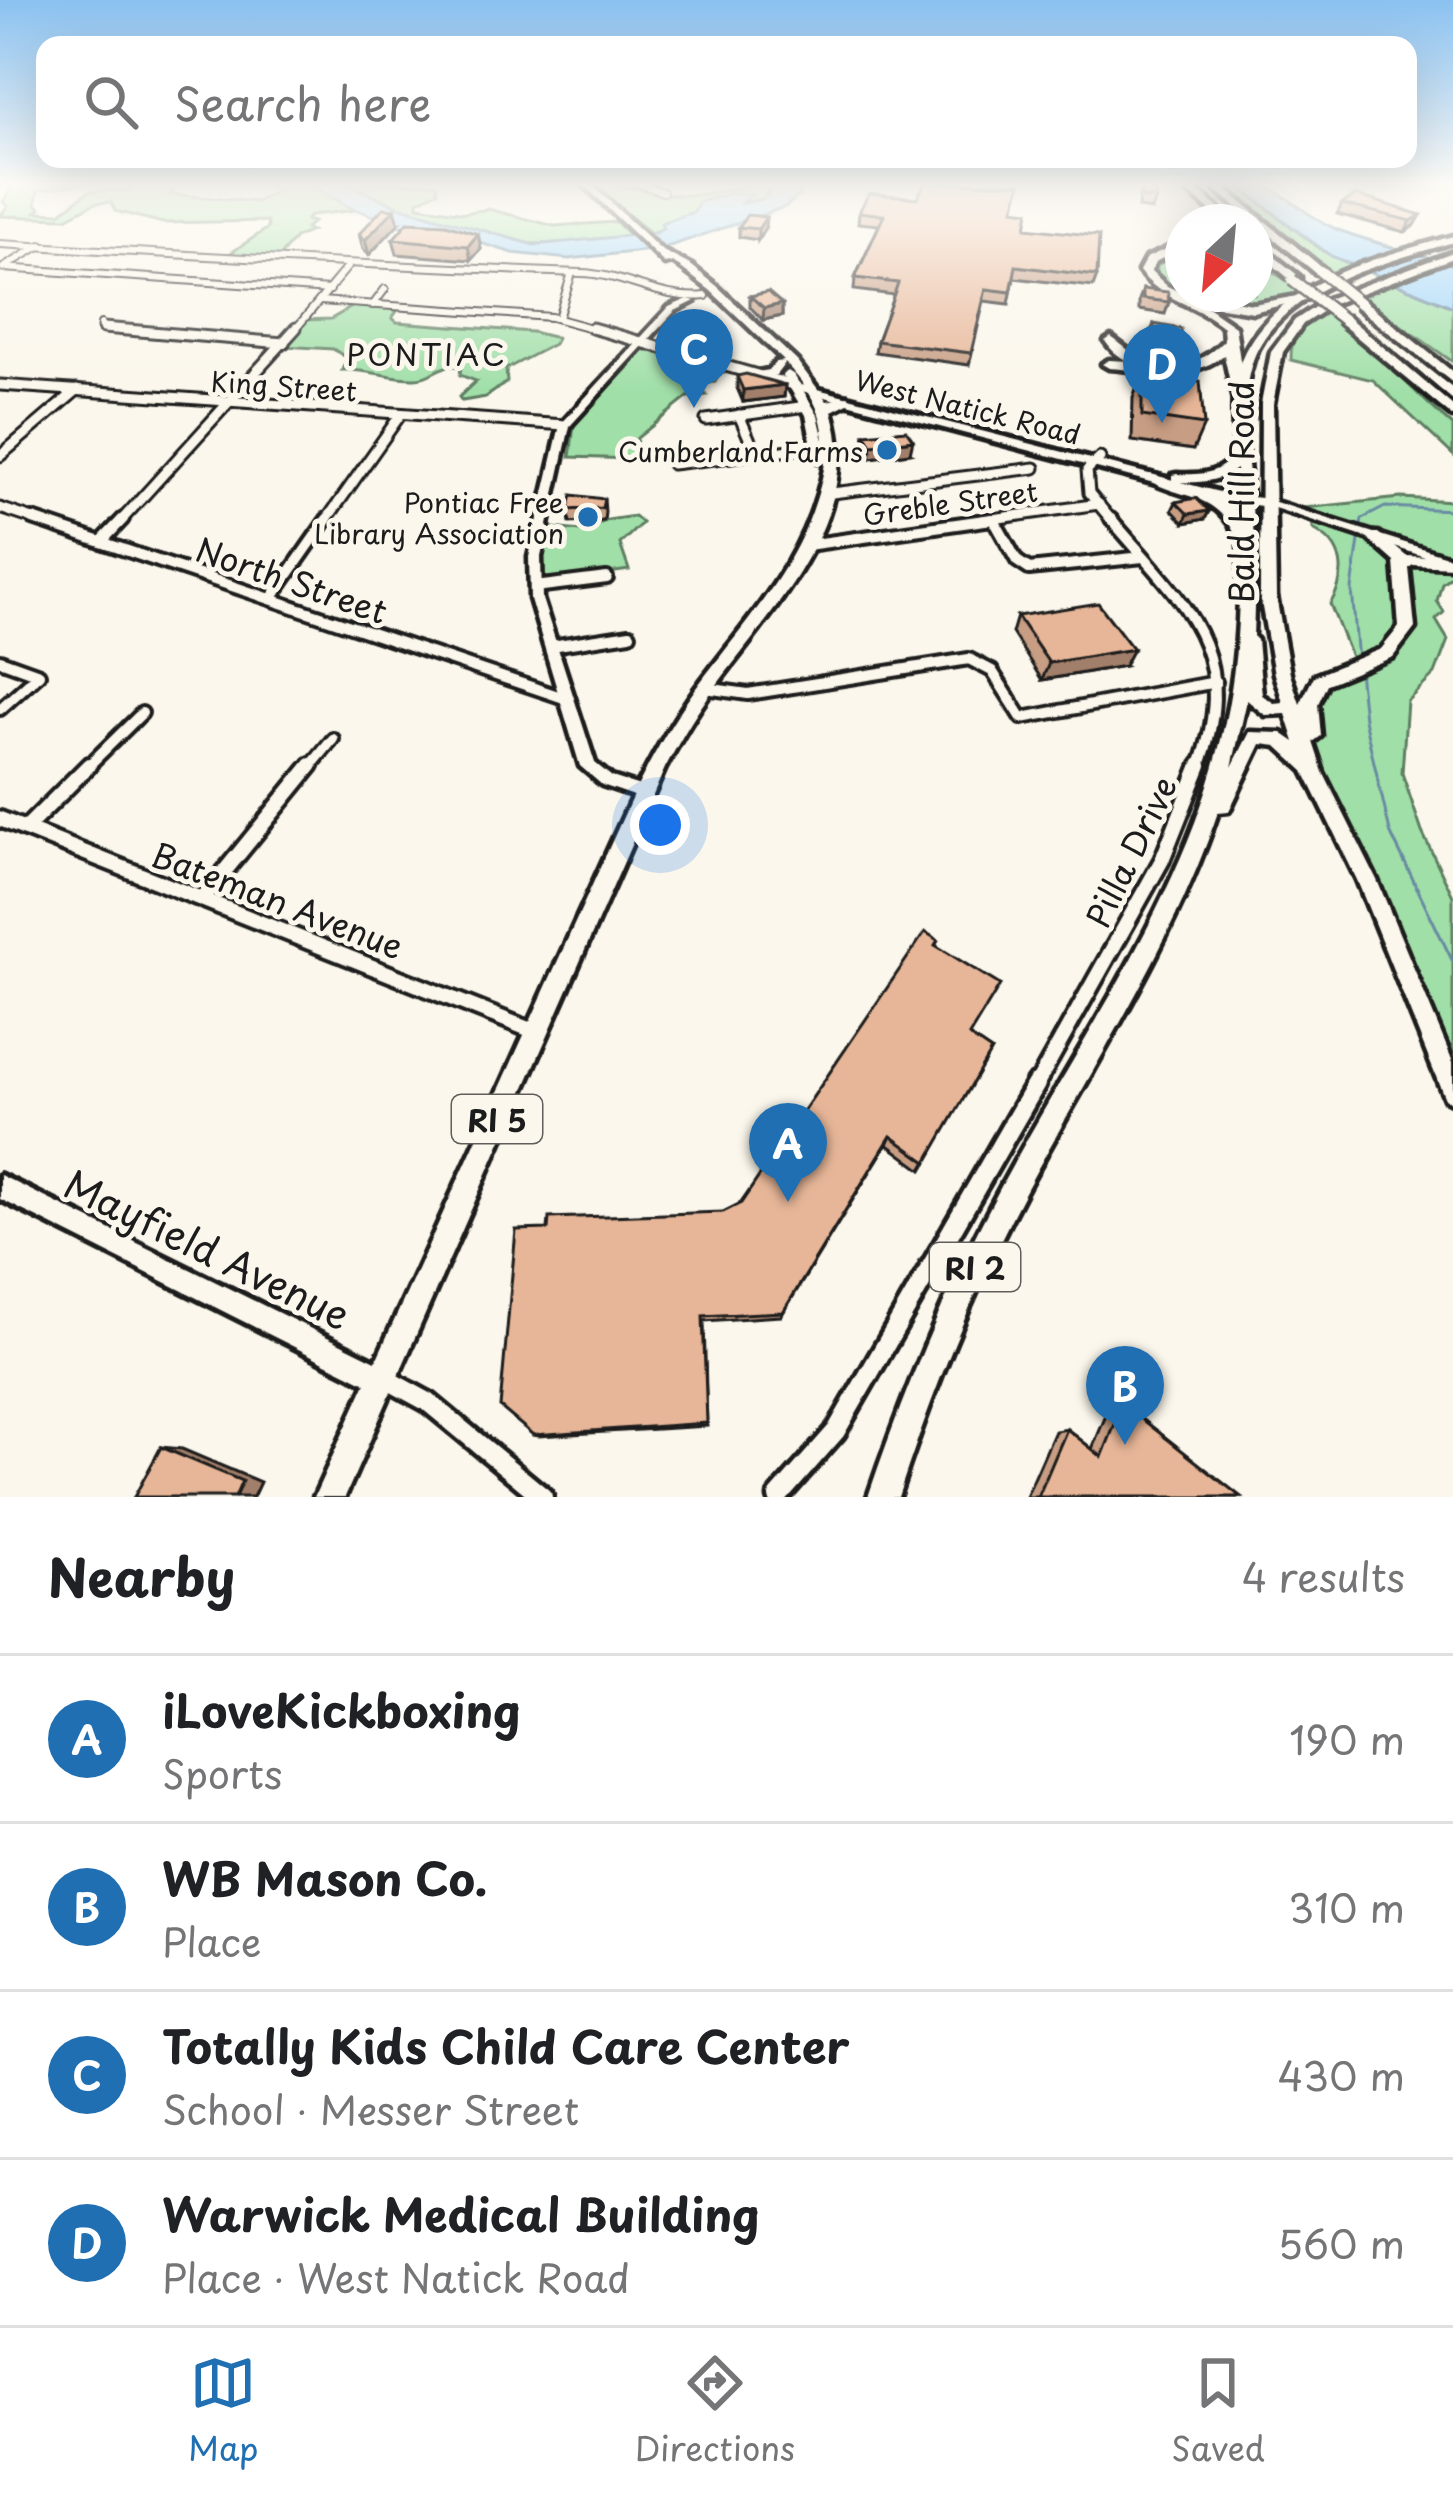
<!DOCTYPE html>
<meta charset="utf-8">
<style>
body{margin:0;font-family:"Playpen Sans",sans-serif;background:#f2f2f2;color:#202124}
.compass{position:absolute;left:1165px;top:204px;width:108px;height:108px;border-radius:50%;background:#fff;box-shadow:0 12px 48px #0002;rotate:206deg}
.you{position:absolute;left:660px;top:825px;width:42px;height:42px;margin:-30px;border:9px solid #fff;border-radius:50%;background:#1a73e8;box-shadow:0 0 0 18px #1a73e833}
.badge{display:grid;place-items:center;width:78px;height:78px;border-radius:50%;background:#1f6fb2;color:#fff;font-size:39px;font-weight:700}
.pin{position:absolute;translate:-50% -99px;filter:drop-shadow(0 3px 6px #0008)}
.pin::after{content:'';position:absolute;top:63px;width:42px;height:36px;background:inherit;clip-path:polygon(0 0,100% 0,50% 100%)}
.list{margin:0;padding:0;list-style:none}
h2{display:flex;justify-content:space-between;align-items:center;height:156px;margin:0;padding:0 48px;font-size:51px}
h2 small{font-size:39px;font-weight:400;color:#757577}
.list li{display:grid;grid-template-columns:78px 1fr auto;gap:36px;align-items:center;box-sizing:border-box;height:168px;padding:0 48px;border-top:3px solid #e0e0e0}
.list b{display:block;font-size:45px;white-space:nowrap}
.list p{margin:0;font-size:39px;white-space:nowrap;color:#757577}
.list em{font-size:39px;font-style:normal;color:#757577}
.icon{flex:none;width:66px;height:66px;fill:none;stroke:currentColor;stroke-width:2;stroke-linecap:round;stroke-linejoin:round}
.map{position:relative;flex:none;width:1453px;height:1497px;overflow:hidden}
.search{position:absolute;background:#fff;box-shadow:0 12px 48px #0002;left:36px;right:36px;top:36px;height:132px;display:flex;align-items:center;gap:30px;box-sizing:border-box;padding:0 42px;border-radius:24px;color:#757577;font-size:45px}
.sheet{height:828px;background:#fff}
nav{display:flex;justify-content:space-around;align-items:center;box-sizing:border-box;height:168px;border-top:3px solid #e0e0e0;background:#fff;font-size:33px;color:#757577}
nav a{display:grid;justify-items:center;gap:6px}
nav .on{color:#1f6fb2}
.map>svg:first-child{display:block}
.green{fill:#a0dfa8;stroke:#5e7e62;stroke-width:3}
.water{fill:#9dd5fd;stroke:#698ba3;stroke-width:3}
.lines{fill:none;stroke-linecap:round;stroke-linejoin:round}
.stream{stroke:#698ba3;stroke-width:3}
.minor-far4-casing{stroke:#1c1c1c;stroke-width:10}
.minor-far3-casing{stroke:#1c1c1c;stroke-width:15}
.minor-far2-casing{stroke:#1c1c1c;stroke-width:18}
.minor-far1-casing{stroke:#1c1c1c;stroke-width:22}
.minor-casing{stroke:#1c1c1c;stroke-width:27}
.tertiary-casing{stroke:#1c1c1c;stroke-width:9}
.secondary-casing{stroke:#1c1c1c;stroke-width:10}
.primary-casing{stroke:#1c1c1c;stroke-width:9}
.motorway-casing{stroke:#1c1c1c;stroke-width:9}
.minor-far4{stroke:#fbf7ec;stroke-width:6}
.minor-far3{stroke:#fbf7ec;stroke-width:9}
.minor-far2{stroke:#fbf7ec;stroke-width:10}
.minor-far1{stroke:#fbf7ec;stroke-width:14}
.minor{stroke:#fbf7ec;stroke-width:18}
.tertiary{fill:#fbf7ec;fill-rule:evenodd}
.secondary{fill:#fbf7ec;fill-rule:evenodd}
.primary{fill:#fbf7ec;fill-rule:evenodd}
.motorway{fill:#fbf7ec;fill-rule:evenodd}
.motorway-bridge-casing{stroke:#1c1c1c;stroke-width:15;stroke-linecap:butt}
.motorway-bridge{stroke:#fbf7ec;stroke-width:10}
.wall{fill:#c79d83;stroke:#1c1c1c;stroke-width:3}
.shaded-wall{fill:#a27f6a;stroke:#1c1c1c;stroke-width:3}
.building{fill:#e7b698;stroke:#1c1c1c;stroke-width:3}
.poi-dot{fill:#1f6fb2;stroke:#fbf7ec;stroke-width:4.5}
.labels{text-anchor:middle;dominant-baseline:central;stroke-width:10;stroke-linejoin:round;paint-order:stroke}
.far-street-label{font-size:27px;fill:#1c1c1c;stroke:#fbf7ec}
.far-poi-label{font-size:27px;fill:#1c1c1c;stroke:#fbf7ec;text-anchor:end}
.far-neighbourhood-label{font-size:30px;letter-spacing:3px;fill:#1c1c1c;stroke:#fbf7ec}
.shield{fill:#fbf7ec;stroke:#5f5e5a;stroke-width:3}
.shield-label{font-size:30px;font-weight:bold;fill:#1c1c1c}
.street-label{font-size:33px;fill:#1c1c1c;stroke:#fbf7ec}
.near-street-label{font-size:39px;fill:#1c1c1c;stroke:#fbf7ec}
</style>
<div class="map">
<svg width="1453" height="1497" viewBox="0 0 1453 1497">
<rect width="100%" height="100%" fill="#fbf7ec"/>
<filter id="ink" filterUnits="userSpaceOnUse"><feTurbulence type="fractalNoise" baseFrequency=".00833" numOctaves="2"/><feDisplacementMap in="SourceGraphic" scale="24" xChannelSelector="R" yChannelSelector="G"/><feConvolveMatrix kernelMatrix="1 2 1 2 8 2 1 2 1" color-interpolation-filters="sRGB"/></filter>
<g filter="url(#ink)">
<g class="green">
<path d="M14,183h71l-47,7 -2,14 5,4 -5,4 24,1 29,-22 39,-1 6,-3 -3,-4h48l-9,11 86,8 24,-13 -27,-6h54l49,27 -45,5 -5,5 7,2 -8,7 6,2 -16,7 -18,22 -51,-4 42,-28 -1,-7 -104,2 -48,-12 -4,-9 -16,1 -29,15 -66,-2 8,-10 -5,-4z"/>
<path d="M344,183h93l1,8 -20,10v5l46,7 24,-4 66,17 62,-4 13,13 -37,7 -62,2 -132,-38z"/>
<path d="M588,183c34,0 63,12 97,12 31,1 56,-12 86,-12l-7,17 -23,5 2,-5 -12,-7 -32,9 -5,10c-17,4 -27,18 -43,21z"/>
<path d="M1219,183h15l89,68 34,17 -22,8z"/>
<path d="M1183,253v41h72v-33l53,33c-45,11 -118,26 -151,-19v-11z"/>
<path d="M1393,282l60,25v55l-95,-67z"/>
<path d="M357,304l43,3 -8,11 5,4 135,10 25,6 -3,6 -48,25 1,13 -21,15 -24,4 -3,-4 17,-16 -16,-6 1,-8c-22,-5 -28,12 -48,11 -24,0 -46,-9 -71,-8l5,-12 -14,-9 -51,-3 20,-26 29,-1z"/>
<path d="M1321,307c49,36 86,79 132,119v29l-80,-75 -82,-20c-1,-25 11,-39 30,-53z"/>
<path d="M640,345l84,20 -9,17 -18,2 9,11 -18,2 -51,41 -3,21 -64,-2 4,-32 33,-36 -6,-3z"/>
<path d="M1401,498l52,3v73l-11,9 -5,18 7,11 -8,8 12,20 -13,34 -28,27 -5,72 20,59 31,64v195l-129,-298 -17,-74 5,-28 41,-29 -23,-58c18,-29 15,-59 -17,-75l-1,-11 -8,-10z"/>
<path d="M634,516l8,7 -22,21 9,26 -94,14 7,-57 39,4 27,-11z"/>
</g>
<g class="water">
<path d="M307,183h37l54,23 136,39 122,-12 7,-5 -2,-5 33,-11 5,-10 32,-9 21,2 -12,9 28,-7 3,-14h30l-2,13 -14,11 -124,42 -92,10 -56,-6 -72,-22 -11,6 -81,-30z"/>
<path d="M1234,183c53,0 56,26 100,45 38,16 80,23 119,37v42l-122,-51z"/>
</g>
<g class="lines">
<g class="stream">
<path d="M1358,661l-6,-72 10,-70 23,-12 68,3"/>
<path d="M1359,670l5,49 26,113 63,130"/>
</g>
<g class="minor-far4-casing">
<g id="minor-far4">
<path d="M637,183l26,9"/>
<path d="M0,244c194,12 387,22 581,29 43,1 80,28 125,23"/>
<path d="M41,245l-38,23 327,22"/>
<path d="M320,301l231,16 51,14"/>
<path d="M373,305l12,-16"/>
<path d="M558,318l14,-45"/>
<path d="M101,324l2,5 32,2"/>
<path d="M294,331l55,-66"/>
</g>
</g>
<g class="minor-far3-casing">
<g id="minor-far3">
<path d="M103,328l181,15"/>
<path d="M592,328l204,58"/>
<path d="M0,385l565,40"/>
<path d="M739,415l17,39"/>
<path d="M706,420l101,-14"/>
<path d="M0,456l77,-66"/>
<path d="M1100,458l-13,12 2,23 24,29"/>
<path d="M672,464l144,-17"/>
<path d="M824,494l211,-26"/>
<path d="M0,508l42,14"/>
<path d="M120,522l176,-194"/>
<path d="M325,522l76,-108"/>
<path d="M971,522l128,-18"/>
</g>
</g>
<g class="minor-far2-casing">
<g id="minor-far2">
<path d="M33,519l534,180"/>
<path d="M1111,519c72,85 132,129 88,249"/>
<path d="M994,520l23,41 12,8 114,-12"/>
<path d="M101,542l22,-23"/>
<path d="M807,545l185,-26"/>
<path d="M535,587l72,-9"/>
<path d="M271,599l56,-80"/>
<path d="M551,646l79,-12"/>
<path d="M0,660l39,14 -39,35"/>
<path d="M705,688l43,6 221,-35 23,12 30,47 194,-36"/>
<path d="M86,768l56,-55"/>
<path d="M309,768l24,-29"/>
</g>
</g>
<g class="minor-far1-casing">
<g id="minor-far1">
<path d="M0,819l536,213"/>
<path d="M25,829l64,-64"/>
<path d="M202,899l109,-134"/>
<path d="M1035,1087l127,-227 38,-95"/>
</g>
</g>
<g class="minor-casing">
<g id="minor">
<path d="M384,1378l44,24 115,95"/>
<path d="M778,1497l58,-66 200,-347"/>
</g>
</g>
<g class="tertiary-casing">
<g id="tertiary">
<path d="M688,299l7,2 -20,10 -105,115 -29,131 1,42 53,164 17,14 37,12 2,4 -2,4 -6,2 -41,-14 -22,-19 -50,-167 -1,-42 31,-132 109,-118z"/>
<path d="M1269,500l184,58v8l-188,-61v-4z"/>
</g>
</g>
<g class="secondary-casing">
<g id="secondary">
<path d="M802,385l425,109 42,5 6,4 -6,4 -46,-6 -425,-111 -1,-2z"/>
<path d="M0,1175l392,194 4,9 -4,9 -9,4 -9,-4 -374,-188z"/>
</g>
</g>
<g class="primary-casing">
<g id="primary">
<path d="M582,183h8l71,67 31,16 25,20 80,75 30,40 21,-5 6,4 -22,11c34,108 -67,206 -124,286 -16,22 -30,47 -43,71l-320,729h-31l320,-704c18,-36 38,-72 62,-105 54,-73 113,-131 129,-225l-10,-3 -9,-45 -24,-40 6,-4 6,4 24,40 6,26c-1,-32 -17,-55 -39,-78l-9,12 -22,2v-4l14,-3 8,-8 8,-1 -74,-71 -37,-28 -8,2z"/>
<path d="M1453,236v6c-54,17 -116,31 -161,67 -17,13 -32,31 -39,51 -16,47 -4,99 -1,146 3,43 3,86 1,130l4,4 5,55 12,8 9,-1 -9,-28 -14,-78 1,-192 10,-52 24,-32 32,-21 126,-47v6l-118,45 -32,21 -20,28 -10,52 3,192 14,78 10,30 14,-28 67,-27 18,-22 -5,-65 -26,-23v-6h10l28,23 47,2 -1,9 -39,-2 -4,3 6,60 -22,29 -66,27 -9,20 3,32 -8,6 10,30 54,108 76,182v41l-8,-4 -88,-219 -53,-109 -27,-25 -16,-2 -32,67 -11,1c-46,136 -127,257 -194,382 -51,97 -92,199 -126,303h-30c37,-109 81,-215 136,-316 83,-154 191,-299 224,-474 11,-57 12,-114 11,-172l-4,-1c-22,-44 -55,-34 -91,-56l7,-4 21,6v-5l5,-1c25,1 43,0 58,-21 -2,-33 -5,-73 10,-102 38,-73 136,-94 208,-115zM1236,469l2,45 -17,-16 -44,-16c22,1 41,0 59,-13zM1247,700l18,15 21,-1 9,28 -13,-9 -32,-1 -18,35z"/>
</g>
</g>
<g class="motorway-casing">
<g id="motorway">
<path d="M1178,183h11l45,39h-11z"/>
<path d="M1207,183h11l106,86v4h-8z"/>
<path d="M1183,241v7l-28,14 -4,9 16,15 31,15 5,-5 50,8 44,-8 6,4 -50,12 -50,-8 32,22 12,82 -12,-3 -11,-50c-35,27 -73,16 -115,13l-7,-4 7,-4 19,1c-10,-5 -16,-10 -23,-20l6,-4c12,8 27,22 40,27 27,10 55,-5 73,-24l-1,-13c-27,-23 -62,-27 -84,-56l7,-13z"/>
<path d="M1255,241l45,36v4h-8l-37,-31z"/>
<path d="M1358,302h8l87,70v11l-95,-75z"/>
<path d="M1340,317h8l105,89v11l-113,-94z"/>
</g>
</g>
<use href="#minor-far4" class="minor-far4"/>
<use href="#minor-far3" class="minor-far3"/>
<use href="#minor-far2" class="minor-far2"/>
<use href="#minor-far1" class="minor-far1"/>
<use href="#minor" class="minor"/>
<use href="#tertiary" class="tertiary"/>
<use href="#secondary" class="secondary"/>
<use href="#primary" class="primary"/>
<use href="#motorway" class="motorway"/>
<g class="motorway-bridge-casing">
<g id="motorway-bridge">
<path d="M1320,271l42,34"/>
<path d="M1292,280l52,40"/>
</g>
</g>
<use href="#motorway-bridge" class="motorway-bridge"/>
</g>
<g class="wall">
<path d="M1142,183l14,16 -4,11 -14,-2 1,-14z"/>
<path d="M1342,204l79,11 -6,10 -10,7 -68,-18z"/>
<path d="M1014,209l12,19 71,48 -4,11 -79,-9 -5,26 -25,-3 -15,64 -94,-13 2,-11 17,-46 -40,-5 1,-12 24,-53 -21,-2 1,-11z"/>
<path d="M399,223l-30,32 -6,-6 -4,-15z"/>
<path d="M739,227l26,1 -7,12 -19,-3z"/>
<path d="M478,234l3,15 -10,11 -74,-6 -4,-15z"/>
<path d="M1143,289l26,13 -4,12 -26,-4v-9z"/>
<path d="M750,296l32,8v12l-19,4 -13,-13z"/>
<path d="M1154,324l28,16 -4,12 -27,-2 -2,-14z"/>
<path d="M1142,373l62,52 -11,25 -61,-9 1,-43z"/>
<path d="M737,376l48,9 -1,12 -41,5 -6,-14z"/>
<path d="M865,434l45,19 -40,5 -7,-11z"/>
<path d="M604,499l1,13 -1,9 -34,2 -2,-13z"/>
<path d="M1176,502l33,9 -4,8 -21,4 -12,-13z"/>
<path d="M1017,616l107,50 -82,14 -30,-47z"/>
<path d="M938,940l-2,5 34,92 21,14 -69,119 -35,-26 -106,172 -77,5 3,105 -169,10 -5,-1 15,-206 175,-17 18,-9z"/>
<path d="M1123,1404l118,93h-215l29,-66 12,-2 25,20 17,-41z"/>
</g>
<g class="shaded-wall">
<path d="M395,209l4,14 -30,32 -4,-15z"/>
<path d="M1421,215l-6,10 -10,7 6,-11z"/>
<path d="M766,217l-1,11 -7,12v-11z"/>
<path d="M478,234l3,15 -10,11 -3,-14z"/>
<path d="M782,304v12l-19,4 1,-12z"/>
<path d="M785,385l-1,12 -41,5v-12z"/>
<path d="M913,440l-3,13 -40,5 2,-13z"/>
<path d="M1209,511l-4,8 -21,4 4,-9z"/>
<path d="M1133,649l-9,17 -82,14 7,-17z"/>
<path d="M891,1136l-4,8 -106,172 2,-4z"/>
<path d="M161,1447l21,2 78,33 -7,15h-18z"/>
</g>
<g class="building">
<path d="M925,183h96l-7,26 15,2 -3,17 73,8 -2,40 -81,-10 -5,26 -25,-3 -15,64 -94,-12 21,-58 -43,-5 29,-63 -25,-3 10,-19 48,5z"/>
<path d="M1142,183l14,2v14l-14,-1z"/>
<path d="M1356,195l65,20 -10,6 -69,-17z"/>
<path d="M383,208l12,1 -30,31 -6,-6z"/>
<path d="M747,215l19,2 -8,12 -19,-2z"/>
<path d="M408,222l38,2 32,10 -10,12 -75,-7z"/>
<path d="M1143,289l25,3 1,10 -26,-3z"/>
<path d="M768,292l14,12 -18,4 -14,-12z"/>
<path d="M1154,324l27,5 1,11 -27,-2z"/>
<path d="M1142,373l58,8 4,44 -62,-9z"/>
<path d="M746,374l39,11 -42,5 -6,-14z"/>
<path d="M906,430l7,10 -41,5 -7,-11z"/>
<path d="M572,495l32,4 -2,9 -34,2z"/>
<path d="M1196,498l13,13 -21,3 -12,-12z"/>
<path d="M1098,603l35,46 -84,14 -32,-47z"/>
<path d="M925,932l13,8 -3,5 65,40 -31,51 22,15 -64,111 -36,-26 -108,176 -80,4 4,107 -174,12 -33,-28 16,-177 32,-1 1,-11 174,-6 18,-9z"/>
<path d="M1123,1404l118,93h-203l29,-68 35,28z"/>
<path d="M161,1447l81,34 -7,16h-101z"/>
</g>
</g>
<linearGradient id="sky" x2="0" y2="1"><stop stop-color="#8ac1f0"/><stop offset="0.47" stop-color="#fdfbf6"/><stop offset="1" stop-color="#fdfbf6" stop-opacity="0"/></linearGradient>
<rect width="1453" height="392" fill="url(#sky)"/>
<g class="poi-dot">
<circle cx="887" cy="450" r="12"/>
<circle cx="588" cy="517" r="12"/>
</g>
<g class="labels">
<g class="far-street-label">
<text transform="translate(284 385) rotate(4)">King Street</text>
<text transform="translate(968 406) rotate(14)">West Natick Road</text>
<text transform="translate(950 502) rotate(-8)">Greble Street</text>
</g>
<g class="far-poi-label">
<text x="863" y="450">Cumberland Farms</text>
<text x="564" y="501">Pontiac Free<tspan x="564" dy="31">Library Association</tspan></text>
</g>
<g class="far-neighbourhood-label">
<text x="427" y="353">PONTIAC</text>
</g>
<g class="shield">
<rect x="452" y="1095" width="90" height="48" rx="9"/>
<rect x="930" y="1243" width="90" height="48" rx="9"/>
</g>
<g class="shield-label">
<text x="497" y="1119">RI 5</text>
<text x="975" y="1267">RI 2</text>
</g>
<g class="street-label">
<text transform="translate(1240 492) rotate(-90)">Bald Hill Road</text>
<text transform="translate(292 579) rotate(19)">North Street</text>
<text transform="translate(1130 851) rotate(-64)">Pilla Drive</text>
<text transform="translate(278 899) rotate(21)">Bateman Avenue</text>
</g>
<g class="near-street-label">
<text transform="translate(208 1248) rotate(26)">Mayfield Avenue</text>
</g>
</g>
</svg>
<svg class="compass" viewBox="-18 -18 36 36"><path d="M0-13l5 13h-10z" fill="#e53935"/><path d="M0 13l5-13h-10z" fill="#757577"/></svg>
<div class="you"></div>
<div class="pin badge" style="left:788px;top:1202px">A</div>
<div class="pin badge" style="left:1125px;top:1445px">B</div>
<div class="pin badge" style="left:694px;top:408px">C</div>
<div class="pin badge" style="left:1162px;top:423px">D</div>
<div class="search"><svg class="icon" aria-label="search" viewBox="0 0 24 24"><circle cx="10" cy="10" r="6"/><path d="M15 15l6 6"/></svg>Search here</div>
</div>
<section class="sheet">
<h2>Nearby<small>4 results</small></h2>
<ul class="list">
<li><span class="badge">A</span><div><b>iLoveKickboxing</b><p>Sports</p></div><em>190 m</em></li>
<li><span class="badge">B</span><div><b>WB Mason Co.</b><p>Place</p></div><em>310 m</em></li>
<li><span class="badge">C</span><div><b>Totally Kids Child Care Center</b><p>School · Messer Street</p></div><em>430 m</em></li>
<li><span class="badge">D</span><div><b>Warwick Medical Building</b><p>Place · West Natick Road</p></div><em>560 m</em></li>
</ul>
</section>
<nav>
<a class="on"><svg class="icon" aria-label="map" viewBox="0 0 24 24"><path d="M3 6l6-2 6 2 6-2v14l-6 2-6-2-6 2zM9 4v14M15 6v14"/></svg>Map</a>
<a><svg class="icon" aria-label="directions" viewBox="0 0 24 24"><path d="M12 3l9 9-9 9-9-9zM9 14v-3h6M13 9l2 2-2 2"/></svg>Directions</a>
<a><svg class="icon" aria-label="saved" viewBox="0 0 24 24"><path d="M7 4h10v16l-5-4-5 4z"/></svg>Saved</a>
</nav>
